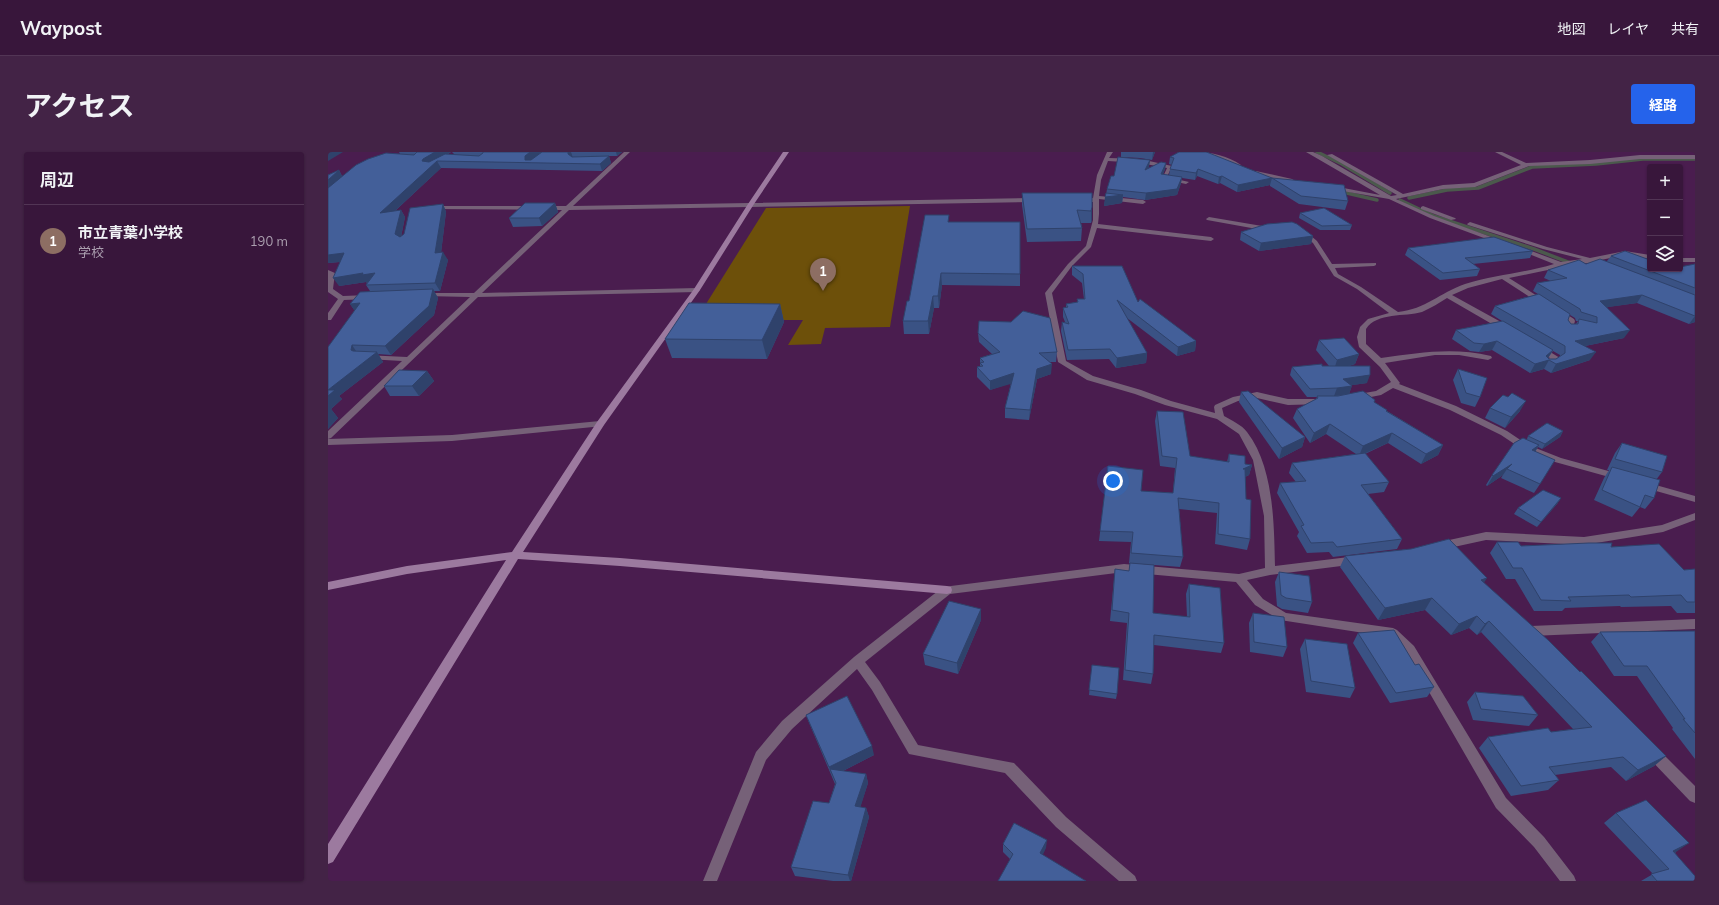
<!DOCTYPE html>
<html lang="ja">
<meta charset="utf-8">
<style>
body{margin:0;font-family:Mulish,"Noto Sans JP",sans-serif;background:#432346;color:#f1f3f6}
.controls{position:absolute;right:12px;top:12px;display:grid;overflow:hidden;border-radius:4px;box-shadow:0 1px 3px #0004}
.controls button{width:36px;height:36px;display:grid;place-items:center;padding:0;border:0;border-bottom:1px solid #523555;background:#38163b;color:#f1f3f6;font:20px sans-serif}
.you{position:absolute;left:785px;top:329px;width:14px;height:14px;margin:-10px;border:3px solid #fff;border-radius:50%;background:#1a73e8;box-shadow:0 0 0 6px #1a73e833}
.badge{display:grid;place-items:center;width:26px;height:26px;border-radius:50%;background:#2563eb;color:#fff;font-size:13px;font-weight:700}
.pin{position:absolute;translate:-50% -33px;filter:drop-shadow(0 1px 2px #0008)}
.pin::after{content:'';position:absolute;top:21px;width:14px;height:12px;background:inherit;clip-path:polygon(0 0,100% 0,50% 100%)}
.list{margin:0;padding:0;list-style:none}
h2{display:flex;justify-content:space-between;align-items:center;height:52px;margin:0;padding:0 16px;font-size:17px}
h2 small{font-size:13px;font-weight:400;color:#ab9faf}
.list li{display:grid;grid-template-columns:26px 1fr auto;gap:12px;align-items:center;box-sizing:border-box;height:72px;padding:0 16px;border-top:1px solid #523555}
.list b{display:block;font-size:15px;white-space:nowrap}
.list p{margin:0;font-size:13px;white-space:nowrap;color:#ab9faf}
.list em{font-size:13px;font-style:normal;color:#ab9faf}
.icon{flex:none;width:22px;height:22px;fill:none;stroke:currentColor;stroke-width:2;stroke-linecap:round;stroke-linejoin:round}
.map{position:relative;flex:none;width:1367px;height:729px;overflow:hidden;border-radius:4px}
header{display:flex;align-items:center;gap:24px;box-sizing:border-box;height:56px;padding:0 20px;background:#38163b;border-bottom:1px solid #523555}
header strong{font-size:19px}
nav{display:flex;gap:22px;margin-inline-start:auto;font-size:14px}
.intro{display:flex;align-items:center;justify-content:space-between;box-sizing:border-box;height:96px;padding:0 24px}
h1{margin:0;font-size:28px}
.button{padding:10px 18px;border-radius:4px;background:#2563eb;color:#fff;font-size:14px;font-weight:700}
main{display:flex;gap:24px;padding:0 24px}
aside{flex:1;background:#38163b;border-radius:4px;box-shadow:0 1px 3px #0004}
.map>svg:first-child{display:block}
.green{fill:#6d500a}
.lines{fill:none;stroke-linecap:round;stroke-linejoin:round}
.stream{stroke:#4b594c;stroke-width:3.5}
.street{fill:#766178;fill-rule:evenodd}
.secondary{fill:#9c7a9f;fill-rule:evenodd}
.wall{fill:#3a5284;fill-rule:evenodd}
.shaded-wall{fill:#2f426b}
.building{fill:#435f99;stroke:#2f426b}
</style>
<header>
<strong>Waypost</strong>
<nav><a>地図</a><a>レイヤ</a><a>共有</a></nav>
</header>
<div class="intro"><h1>アクセス</h1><a class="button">経路</a></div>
<main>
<aside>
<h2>周辺<small></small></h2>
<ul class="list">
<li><span class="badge" style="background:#8d6e63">1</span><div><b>市立青葉小学校</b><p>学校</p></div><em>190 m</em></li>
</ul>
</aside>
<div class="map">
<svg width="1367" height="729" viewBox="0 0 1367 729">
<rect width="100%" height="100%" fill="#4a1d4f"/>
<path class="green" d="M582,54l-20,121 -65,1 -4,16 -33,1 15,-25h-107l70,-112z"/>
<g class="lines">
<g class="stream">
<path d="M989,0l25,12 48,29"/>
<path d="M1010,39l39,9"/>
<path d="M1081,46l38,-8 31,-2 54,-21 64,-3 47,-5h52"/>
<path d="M1072,48l34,16 100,33 39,15"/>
</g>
<g class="street">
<path d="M296,0h6l-57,54 461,-8 3,2 -3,2 -465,8 -87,83 215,-5 3,2 -3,2 -219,5 -147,141 -3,1v-8l74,-70 -35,-2h-3v-4l43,2 63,-60 -46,-1 -3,-2 1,-1h52l88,-83 -131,-1 -2,-1v-2h137z"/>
<path d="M779,0h6l-4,6 31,1 32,7 -5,11 22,5 -3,2 -24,-5 5,-11 -27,-5 -32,-2 -7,19 -2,16 44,4 3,2 -3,2 -44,-5v15l-1,10 113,13 3,2 -3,2 -114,-13 -6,19 -19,19 -20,27 14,68 27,15 48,14 30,11 44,12 -1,-6 1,-2 18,-8 24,-5 31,7h39l1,2 -1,2 -3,1 -36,1 -31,-7 -19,3 -16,7 2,8c7,4 18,9 23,16 27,35 27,92 28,134l82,-10 4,1 1,3 -1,3 -4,1 -87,11 -23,5 16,19 23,14 107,15 4,2 17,16 92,152 38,39 30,39 2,5h-16l-26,-34 -38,-39 -90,-156 -16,-15 -110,-17 -25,-15 -19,-23 -112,-10 -174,22 -85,68 15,20 38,63 96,18 52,54 69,59 2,5h-18l-63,-54 -51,-54 -96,-19 -37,-64 -15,-21 -65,60 -26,31 -49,121h-14l53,-129 26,-31 72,-64 89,-70 181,-23 115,10 26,-6 -1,-52 -11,-56 -14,-26 -22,-15 -52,-14 -30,-11 -48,-14 -29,-18 -13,-69 23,-29 18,-18 7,-26v-18h-15l-3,-2 3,-2h15l4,-23z"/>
<path d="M868,0c16,0 32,4 45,13l-5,1 -18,-9z"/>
<path d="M978,0h7l9,4 69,40 6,-1 -70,-40 5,-1 71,40 40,-9 31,-2 47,-18 -26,-13h7l24,11 64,-3 50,-5h55v4h-55l-50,5 -61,2 -54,21 -32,2 -47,10 38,17 68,25 1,1 -3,2 -70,-26 -41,-19 -58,-10v-2l2,-1 47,9z"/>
<path d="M928,19l36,8 3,2 -3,2 -38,-9 -1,-1z"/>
<path d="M1095,54l32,12 1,1 -5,1 -30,-11v-2z"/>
<path d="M881,65l59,10 3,2 -3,2 -61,-11 -1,-1z"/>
<path d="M1142,70l77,25 43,11 35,-7 25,4v4l-25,-4 -29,6 10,4 1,1 -3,2 -15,-5h-8l-72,15 36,23v4h-3l-40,-26 -34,9 -16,7 58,32v4h-6l-57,-33c-8,5 -16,10 -25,14 -17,5 -45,0 -56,17v15l15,14c38,-5 71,-11 110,-2l1,2 -4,2 -29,-5h-24l-50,8 15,20 -1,1 57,22 51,25 21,14 33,13 62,17 2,2 -2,2 -3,1 -65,-18 -33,-13 -21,-14 -51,-25 -57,-22 -12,7 -25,5 -4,-3 1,-2 23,-4 15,-9 -11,-15 -21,-20 -2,-10 3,-10 8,-8 21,-6 -32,-24 -23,-13 -21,-33 -14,-12 5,-1 13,11 15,23 44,-1v2l-2,1 -39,2 3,6 23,13 37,25c28,-3 41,-19 67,-28 30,-9 59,-11 89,-20l-35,-14v-2h4l38,14 21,-3 -39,-10 -75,-24 -1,-1z"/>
<rect x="1352" y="106" width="15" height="4"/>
<path d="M0,118l7,3 -2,16 10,7 25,-1 4,2 -4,2 -24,1 -13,20h-3v-7l10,-14 -10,-7z"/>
<path d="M1226,158h6l14,9 1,2 -3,10h-6l-1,-2 2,-7 -13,-8z"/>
<path d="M1208,195h6l18,11 -10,8h-6v-4l6,-4 -14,-7z"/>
<path d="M272,269l4,3 -1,2 -151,15 -124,4v-6l124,-4z"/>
<path d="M1317,330l50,14v6l-53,-15 -2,-2 2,-2z"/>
<path d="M1367,361v7l-32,12 -79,13 -98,-5 -46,10 -4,-1 -1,-3 1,-3 4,-1 46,-10 98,5 78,-12z"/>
<path d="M1367,467v10l-164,7 -4,-2 -2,-3 2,-3 4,-2z"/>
<path d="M1324,594l5,2 38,38v17l-5,-2 -43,-45 -2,-4 2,-4z"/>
</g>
<path class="secondary" d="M455,0h6l-35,52 -54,86 -96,135 -81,127 97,6 327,28 4,1 1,3 -1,3 -4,1 -327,-28 -102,-7 -185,303 -5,2v-20l178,-284 -99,14 -79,16v-8l79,-16 105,-14 85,-130 97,-133 54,-85z"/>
</g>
<g class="wall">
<path d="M71,0h52l-3,2h6l-2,-2h170l-5,4h-8l2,7 -9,8 -161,-3 -46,43 6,-1 4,7 -4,20 42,-33 3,8 -5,41 7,7 -8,31h-6l4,7 -4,17 -43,40 -13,-1 5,8 -44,34 3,3 -11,10 7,9 -10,11v-82l27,-36 -5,-7 20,-13 -4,-6 1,-2 -1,-1 -27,4 1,-24 -12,1v-88l11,-5 3,6 58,-22z"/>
<path d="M793,0h34l-3,8 -12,-2 -19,-1z"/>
<path d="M842,5l102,21 76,23 -3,9 -46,-6 -29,-18v-1l-33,7 -17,-9 -2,1 -21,-8 -2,4 -13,-2 -1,5 -4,12 -32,5 -22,-3 -1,6 -18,3 3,-17 7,-13 36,-16 -1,6 -1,3 18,-6 -1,6 -2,5 6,1 1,-6 2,-4 -3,-1z"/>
<path d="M694,41l70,14v13l-1,3h-10l1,5 -1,13 -54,1 -5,-37z"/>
<path d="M227,51l3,9 -16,14 -29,1 -4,-9z"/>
<path d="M972,61l52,12 -2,5h-30l-21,-12z"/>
<path d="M621,70h71v64l-78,-1 -3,23h-5l-5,26h-25l-1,-13 6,-20z"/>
<path d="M913,80l72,4 -2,8 -52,7 -19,-11z"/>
<path d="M1080,96l125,3 -3,7 -57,6 7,5 -3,7 -37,4 -35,-25z"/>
<path d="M1283,104l39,13h30l15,-5v58l-6,2 -52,-21 -30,4 17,31 -39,8 5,14 -39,13 -7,-4 -14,4 -38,-23 -13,2 -9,-1 -18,-12 4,-9 46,-9 -11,-7 4,-8 43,-12 -5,-3 4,-8 14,-2 -7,-3 4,-8 38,-6 21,-3zM1242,163l5,3 1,3h2l-2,3h-5l-3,-4zM1225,199l7,4v1l-4,3h-7l-1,-1z"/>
<path d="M744,114l66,36 58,39 -1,10 -18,5 -50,-38 20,35 -1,10 -30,5 -7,-9 -42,1 -6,-29 1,-9h3l-2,-5v-9l3,-1v-3l11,-2v-3h7l-2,-16 -10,-8z"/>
<path d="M452,152l4,18 -17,37 -95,-1 -7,-19z"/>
<path d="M650,181l79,19 -1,10h-7l2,12 -14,5 -8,41 -24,-2v-10l6,-25 -21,7 -13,-13v-10l3,-1v-8l12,-4 -13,-12z"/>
<path d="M991,188l40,14 -4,10 -6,2 18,17 -15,2 -3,9 25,8 13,9 56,34 -5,10 -17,9 -33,-21 -23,11 24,28 -5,10 -16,2 34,45 -5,10 -64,8 -4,-5 -22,1 -10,-17 2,-4 -22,-39 3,-10 16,-1 -7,-9 3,-10 64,-9 -30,-20 -16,9 -17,-25 4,-9 19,-10 1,-2h-10l-17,-22 2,-8 37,-1 -13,-16z"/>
<path d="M1130,217l22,28 -5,10 -14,-4 -8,-23z"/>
<path d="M99,219l7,10 -15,15h-29l-6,-10z"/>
<path d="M913,240l64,45 -3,10 -23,12 -40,-57z"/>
<path d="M1162,256l30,3 -15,17 -20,-10z"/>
<path d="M829,259l33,45 37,6 2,-8 16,10 7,1 -3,10 -4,2 1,22 4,40 -3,11 -32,-6 2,-31 -38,-4 4,48 -3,10 -51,-4 2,-21 -32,-1 9,-75 33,25 32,2 2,-25 -15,-2 -5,-45z"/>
<path d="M1235,279l-3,6 -18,12 -4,-2 -3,5 5,32 -6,9 -33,-15 2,-3 -16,11 -1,-1 6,-10 35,-36 1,-3z"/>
<path d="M1294,291l40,29 -6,8 -2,18 -9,11 -5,-2 -8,10 -38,-17 10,-22 5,-8h-2l8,-17z"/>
<path d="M1233,346l-4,6 -20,23 -23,-13 4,-6z"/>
<path d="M1169,390l24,4 90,1 73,23 11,-1v44h-18l-6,-7 -50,1 -1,-1 -55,2 -3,3h-28l-19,-32h-9l-16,-26z"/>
<path d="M1083,397l73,34 96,89 86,84 -12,10 -28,15 -15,-14 -56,8 4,5 -11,10 -37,6 -32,-48 9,-11 63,-5 22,-3 -92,-97 -4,3 -8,-7 -18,7 -26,-25 -47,10 -38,-53 5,-11z"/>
<path d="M802,411l23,50 34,4 -1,-23 3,-10 35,59 -3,10 -67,-8 -1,29 -2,10 -28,-4 4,-57 -17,-2 5,-52 14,2z"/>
<path d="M951,420l33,30 -4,11 -26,-4 -5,-3 -2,-24z"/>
<path d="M925,461l34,34 -4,10 -33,-5 -1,-29z"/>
<path d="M653,468l-23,54 -33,-9 -2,-11z"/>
<path d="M1367,479v128l-23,-30 1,-1 -36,-52h-23l-23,-34 9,-10z"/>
<path d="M1030,481l57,32 19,22 -7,10 -37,6 -37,-60z"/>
<path d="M977,487l50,49 -5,10 -44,-6 -6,-43z"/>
<path d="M764,513l25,29 -1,5 -27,-4z"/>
<path d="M1147,540l63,23 -9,11 -56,-6 -6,-18z"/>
<path d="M478,563l68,40 -31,16 23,3 2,9 -8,24 6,1 3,9 -18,64h-18l-38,-5 -4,-9 38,-64 6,-19 -25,-59z"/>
<path d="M1288,661l60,39 -1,1 20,28h-54l12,-7 -49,-51z"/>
<path d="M675,692l43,4 -36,11 -7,-7z"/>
</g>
<g class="shaded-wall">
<path d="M0,0h15l-15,9z"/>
<path d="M107,0h16l-25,14 -4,-5 1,-2z"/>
<path d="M202,0h12l-14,11 -3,-3v-4z"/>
<path d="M240,0h3l2,6 -5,-4z"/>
<path d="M288,0h6l-5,4z"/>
<path d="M825,0h2l-3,8z"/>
<path d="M281,4l2,7 -9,8 -2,-7z"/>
<path d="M822,8l-1,6 -4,10v-6z"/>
<path d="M109,9l4,7 -57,53 -4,-8z"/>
<path d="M838,11l-1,6 -4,11v-6z"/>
<path d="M870,17l-1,7 -2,4 1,-7z"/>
<path d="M11,18l4,8 -15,13v-11z"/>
<path d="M894,24l-2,7 -2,1 1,-7z"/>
<path d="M854,25l-1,6 -4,12 -32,5 1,-7z"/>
<path d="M944,26l-2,7 -33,7 1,-7z"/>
<path d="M795,43l-1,8 -18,3 1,-9z"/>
<path d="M227,51l3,9 -16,14 -3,-8z"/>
<path d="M115,52l3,8 -6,49 -5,-8z"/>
<path d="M764,55v13l-1,3v-12z"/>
<path d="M73,58l4,7 -5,25 -5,-8z"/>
<path d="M985,84l-2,8 -52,7 2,-8z"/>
<path d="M115,100l5,8 -8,31 -5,-8z"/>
<path d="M16,101l5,8 -21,2v-8z"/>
<path d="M35,121h12l-8,10 -1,-1 -27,4 -6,-8z"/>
<path d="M613,121l1,12 -3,23 -1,-12z"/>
<path d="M105,137l5,9 -4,17 -43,40 -6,-9z"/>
<path d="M1314,143l-5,8 -42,6 5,-8z"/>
<path d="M605,144l1,12 -5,26 -1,-13z"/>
<path d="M32,151l-4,10 -6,-9z"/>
<path d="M452,152l4,18 -17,37 -5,-19z"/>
<path d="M1367,164v6l-6,2z"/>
<path d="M1302,178l-6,8 -54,11 5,-8z"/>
<path d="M868,189l-1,10 -18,5 1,-9z"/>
<path d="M1169,189l-5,9 -13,2 5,-8z"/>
<path d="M24,193l6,9v5l-7,-9z"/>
<path d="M1225,198l-5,8 1,2 -5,9 -14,4 5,-9 11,-8z"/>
<path d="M49,200l6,10 -44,34 3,3 -11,10 7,9 -10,11v-39z"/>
<path d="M1268,200l-6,8 -39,13 5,-9z"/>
<path d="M819,201l-1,10 -30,5 1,-10z"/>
<path d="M1031,202l-4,10 -21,6 3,-10z"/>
<path d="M724,212l-1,10 -14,5 -8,41 1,-10 7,-41z"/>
<path d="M99,219l7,10 -15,15 -7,-10z"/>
<path d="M686,221v10l-24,7v-9z"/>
<path d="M1042,223l-3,8 -27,4 3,-8z"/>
<path d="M1024,234l-3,8 -15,2 3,-8z"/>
<path d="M1198,249l-6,10 -15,17 6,-11z"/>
<path d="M1002,272l-4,10 -16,9 4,-10z"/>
<path d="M1235,279l-3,6 -18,12 3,-5z"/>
<path d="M1064,281l-4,10 -29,13 4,-10z"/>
<path d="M977,285l-3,10 -23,12 3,-11z"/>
<path d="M1115,293l-5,10 -17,9 5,-10z"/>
<path d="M1211,293l-6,10 -1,-5z"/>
<path d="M1184,312l-5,5 -4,6 -16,11 6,-10z"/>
<path d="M924,313l-3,10 -9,4 3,-10z"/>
<path d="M1233,346l-4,6 -20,23 4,-5z"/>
<path d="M1159,426l-7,11 1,-9z"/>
<path d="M1104,446l-7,12 -47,10 7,-12z"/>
<path d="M653,457v11l-23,54 -1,-11z"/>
<path d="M1149,464l-8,12 -18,7 8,-11z"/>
<path d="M1161,469l-8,11 -4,3 8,-11z"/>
<path d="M544,594l2,9 -41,21 -3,-7 2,7 -3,-9z"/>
<path d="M1338,604l-12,10 -28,15 12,-11z"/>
<path d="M538,622l2,9 -10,32 -3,-9z"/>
<path d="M538,656l3,9 -18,64h-1l-2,-6z"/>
<path d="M719,688l-1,8 -6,13v-8z"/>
<path d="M1361,691l-13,9 -16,8 13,-9z"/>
</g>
<g class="building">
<path d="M89,0h18l-12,7 -1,2 7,1 16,-8 34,2 4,-3v-1h47l-5,4v4h6l11,-8h26v2l4,3 37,-1 -9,8 -163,-3 -57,52 21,-3 -6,24 5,3 4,-3 6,-26 33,-4 -8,49 8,-1 -8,31 -69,2 9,-12 -13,2 1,-2 -30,5 11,-25 -16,2v-67l28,-23 12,-6 18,-6 28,2z"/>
<path d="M851,0h27l3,1 63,25 -34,7 -16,-9 -3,1 -21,-8 -2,4 -26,-4 4,-11 -4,-1z"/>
<path d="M790,5l32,3 -5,10 16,-8 5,1 -5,11 21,3 -5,12 -31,4 -39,-4 4,-13h3z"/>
<path d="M11,18l-11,10v-5z"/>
<path d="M944,26l72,7 4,16 -47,-5z"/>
<path d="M694,41h70v14l-1,4 -14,-1 5,18 -55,1z"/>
<path d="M778,41l17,2 -18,2z"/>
<path d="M197,51h30l-16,15h-30z"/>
<path d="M996,56l28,17 -30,1 -22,-13z"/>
<path d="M597,63h24l-1,7h72v52l-79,-1 -3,23h-5l-5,25h-25l4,-20h2z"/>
<path d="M964,70l5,2 16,12 -52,7 -20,-11 26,-8z"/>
<path d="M1166,85l39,14 -68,7 15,11 -37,4 -35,-25z"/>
<path d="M1297,99l25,9v9h30v-2l15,-3v24l-84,-32z"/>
<path d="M1272,107l95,36v21l-53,-21 -42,6 30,29 -55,11 21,11 -40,12 -7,-4 -14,4 -38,-23 -13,3 -10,-1 -18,-13 47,-9 50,29 -7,6 3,3h7l9,-6v-7l-70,-40 44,-12 31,20 -2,6 3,4h7l1,-5 18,4v-6l-16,-5 -1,-3 -43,-26 30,-5 -19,-8 31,-10 7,4z"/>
<path d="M744,114h50l16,36 2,-3 56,42 -18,6 -61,-47 30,53 -30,5 -7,-9 -42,1 -6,-28 7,2 -6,-16 5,-1 -2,-3 12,-2 -1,-3h8l-2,-25z"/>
<path d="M105,137l-4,17 -44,40 -33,-1 -1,5 2,1 24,1 -49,38v-43l32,-44 -10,1 10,-12z"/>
<path d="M361,151l91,1 -18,36 -97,-1z"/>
<path d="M695,159l27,7 7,34 -18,1 13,11 -15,5 -7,41 -25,-2 9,-35 -24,8 -13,-14 6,-1 -3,-3 4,-1 -4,-4 20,-6 -22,-19 1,-12 32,1z"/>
<path d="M1016,186l15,16 -22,6 -18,-20z"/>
<path d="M994,212v2h48v9l-27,4 9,7 -15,2 -27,1 -18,-22z"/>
<path d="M1130,217l29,9 -7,19 -14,-4z"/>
<path d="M71,218l28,1 -15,15h-28z"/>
<path d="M0,238h7l-7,6z"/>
<path d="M920,239l57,46 -23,11 -41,-56z"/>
<path d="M1035,239l12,9 -1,2 13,8 -1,1 57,34 -17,9 -34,-21 -29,13 -33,-22 -16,9 -17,-24 21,-11 -1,-2h21z"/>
<path d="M1184,241l14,8 -15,16 -21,-9 13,-13 5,2z"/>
<path d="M829,259l26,1 7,44 39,6v-8l16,2v8l7,1 -9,4h2l1,30 5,1 -1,39 -32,-5 1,-31 -41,-5 5,59 -52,-4 2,-21 -33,-1 8,-65 35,4 -2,21 32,2 4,-35 -15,-2z"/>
<path d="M1219,271l16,8 -18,13 -17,-8z"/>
<path d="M1195,286l16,7 -7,5 23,10 -15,24 -33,-15 5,-5 -19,12 -1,-1 22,-32z"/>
<path d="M1294,291l45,13 -5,16 -47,-13z"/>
<path d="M1037,301l24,29 -28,3 41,54 -65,8 -4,-5 -22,1 -10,-17 3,-1 -24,-42 26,-2 -14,-18z"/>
<path d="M1284,315l48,13 -6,18 -9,-3 -5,12 -38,-17z"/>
<path d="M1215,338l18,8 -20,24 -23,-14z"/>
<path d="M1121,387l38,39 -6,2 67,60 32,32 1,-1 85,85 -28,14 -15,-13 -74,10 10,13 -38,6 -33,-49 60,-9 3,4 41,-5 -103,-106 -4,3 -8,-8 -18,8 -27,-26 -47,10 -40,-52 66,-7z"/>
<path d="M1169,390h21l3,4 68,-3h23l-1,4 48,-3 25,26 11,-1v33h-8l-6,-7 -50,2 -2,-2 -61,2 3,4 -30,-1 -19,-32h-9z"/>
<path d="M802,411l24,2 -1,48 37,4 -1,-33 31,4 4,55 -70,-8 -1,39 -28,-4 4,-57 -17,-3 3,-41 14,2z"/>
<path d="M951,420l30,4 3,26 -26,-4 -5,-3z"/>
<path d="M621,449l32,8 -24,54 -34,-9z"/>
<path d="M925,461l31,4 3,30 -33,-5z"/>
<path d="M1066,478l21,35 4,-1 15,23 -38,6 -38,-60z"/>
<path d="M1367,479v102l-12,-14h2l-38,-53h-23l-24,-34z"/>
<path d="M977,487l42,5 8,44 -44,-7z"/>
<path d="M764,513l27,3 -2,26 -28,-4z"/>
<path d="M1147,540l48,4 15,19 -57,-6z"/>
<path d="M519,544l25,50 -43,21 -23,-52z"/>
<path d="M502,617l36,5 -11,32 11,2 -18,67 -57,-8 22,-66 16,2 7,-20z"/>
<path d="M1318,648l43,43 -16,8 22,25v5h-38l-6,-7 18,-5 -53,-56z"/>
<path d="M686,671l33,17 -7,13 46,28h-88l15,-27 -10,-10z"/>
</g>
</svg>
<div class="controls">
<button>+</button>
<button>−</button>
<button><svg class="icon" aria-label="layers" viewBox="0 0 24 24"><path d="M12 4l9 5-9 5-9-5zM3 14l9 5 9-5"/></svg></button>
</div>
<div class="you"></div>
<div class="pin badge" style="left:495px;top:139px;background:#8d6e63">1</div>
</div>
</main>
